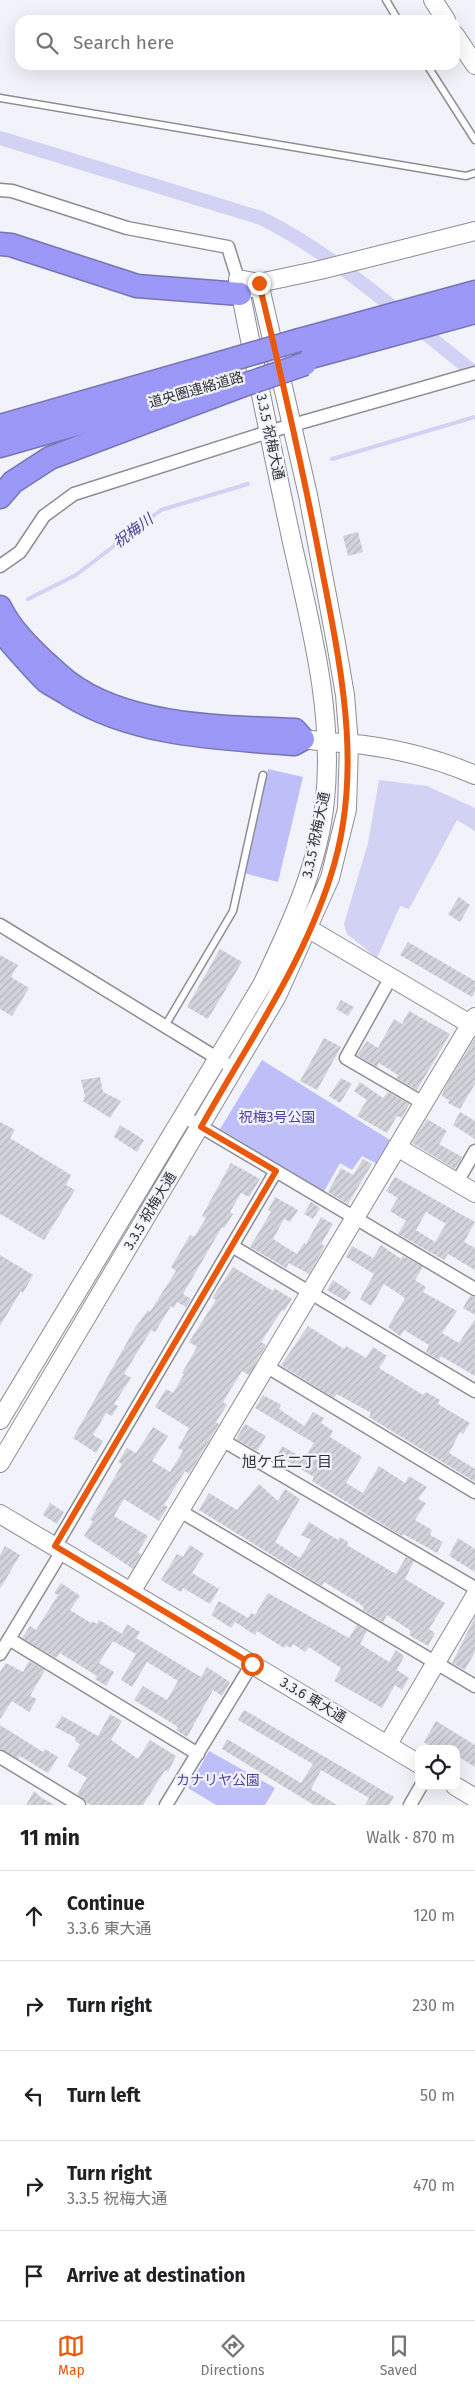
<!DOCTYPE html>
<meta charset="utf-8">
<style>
body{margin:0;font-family:"Fira Sans","Noto Sans JP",sans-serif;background:#f6f6f6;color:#202124}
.controls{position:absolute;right:15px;bottom:15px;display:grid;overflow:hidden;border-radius:10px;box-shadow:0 5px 20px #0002}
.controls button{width:45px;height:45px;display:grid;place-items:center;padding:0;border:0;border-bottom:1px solid #e0e0e0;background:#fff;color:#202124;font:25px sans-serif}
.stop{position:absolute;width:15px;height:15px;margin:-11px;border:4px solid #ea580c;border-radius:50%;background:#fff}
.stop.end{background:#ea580c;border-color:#fff;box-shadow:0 1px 5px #0008}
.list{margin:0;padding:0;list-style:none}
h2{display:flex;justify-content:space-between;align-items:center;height:65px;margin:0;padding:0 20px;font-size:21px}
h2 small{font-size:16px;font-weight:400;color:#757577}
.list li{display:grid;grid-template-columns:32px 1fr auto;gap:15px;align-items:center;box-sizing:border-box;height:90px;padding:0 20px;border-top:1px solid #e0e0e0}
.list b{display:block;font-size:19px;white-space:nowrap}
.list p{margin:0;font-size:16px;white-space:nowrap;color:#757577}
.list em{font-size:16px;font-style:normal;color:#757577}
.icon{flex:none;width:28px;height:28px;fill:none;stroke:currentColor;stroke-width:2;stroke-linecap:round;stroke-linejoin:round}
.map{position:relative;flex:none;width:475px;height:1805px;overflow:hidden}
.search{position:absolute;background:#fff;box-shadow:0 5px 20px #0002;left:15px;right:15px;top:15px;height:55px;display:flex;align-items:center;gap:12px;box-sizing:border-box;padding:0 18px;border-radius:15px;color:#757577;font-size:19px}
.sheet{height:515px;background:#fff}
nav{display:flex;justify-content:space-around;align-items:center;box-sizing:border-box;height:70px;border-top:1px solid #e0e0e0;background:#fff;font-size:14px;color:#757577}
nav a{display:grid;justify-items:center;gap:2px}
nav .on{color:#ea580c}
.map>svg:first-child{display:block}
.park{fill:#bebef9}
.water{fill:#d1d2f4}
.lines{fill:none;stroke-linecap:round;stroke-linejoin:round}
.stream{stroke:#d1d2f4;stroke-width:4}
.canal{stroke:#d1d2f4;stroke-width:14}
.building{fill:url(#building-hatch);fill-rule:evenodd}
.lane-casing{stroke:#8d8d95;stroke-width:9}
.street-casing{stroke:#8d8d95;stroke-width:15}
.secondary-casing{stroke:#8d8d95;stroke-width:20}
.highway-casing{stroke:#7774b3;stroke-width:25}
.lane{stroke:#fff;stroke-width:6}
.street{stroke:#fff;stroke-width:12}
.secondary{stroke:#fff;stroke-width:18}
.highway{stroke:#9c98f7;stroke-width:22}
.highway-bridge-casing{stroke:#7774b3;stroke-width:25;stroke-linecap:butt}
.highway-bridge{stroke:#9c98f7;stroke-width:22}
.route{stroke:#ea580c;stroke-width:6}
.labels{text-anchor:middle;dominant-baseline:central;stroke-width:4.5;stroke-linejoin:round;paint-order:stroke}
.street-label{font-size:14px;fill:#323236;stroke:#f2f2fb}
.park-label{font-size:14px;fill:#4e42a0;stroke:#f2f2fb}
.water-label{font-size:15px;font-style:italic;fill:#473a97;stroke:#f2f2fb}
.neighbourhood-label{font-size:15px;fill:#323236;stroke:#f2f2fb}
</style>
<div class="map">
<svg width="475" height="1805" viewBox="0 0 475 1805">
<defs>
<pattern id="building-hatch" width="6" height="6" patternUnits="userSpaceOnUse" patternTransform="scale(1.25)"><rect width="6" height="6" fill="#d3d3db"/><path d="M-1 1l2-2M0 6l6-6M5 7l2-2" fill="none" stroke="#b6b6bd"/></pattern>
</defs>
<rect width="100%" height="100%" fill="#f2f2fb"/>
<g class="park">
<path d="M268,769l35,8 -25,105 -34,-9z"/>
<path d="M262,1060l128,80 -13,24 -15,-8 -10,14 -12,-7 -17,30 -103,-64z"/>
<path d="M209,1751l66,37 -10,17h-49l-28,-17z"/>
</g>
<path class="water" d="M379,780l48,6 48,22v23l-18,-11 -48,89 -9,-3 -23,52 -30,-24 -3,-10 24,-81z"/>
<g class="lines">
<g class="stream">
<path d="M332,459l143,-42"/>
<path d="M28,599l48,-24 85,-65 87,-26"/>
</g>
<path class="canal" d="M0,138l261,80c74,36 148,104 214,155"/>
</g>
<g class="building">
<path d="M358,532l5,20 -15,4 -5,-20z"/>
<path d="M459,897l11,8 -10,17 -12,-8z"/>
<path d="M408,942l67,39v10l-3,6 -72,-42z"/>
<path d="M220,949l22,13 -34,57 -21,-12z"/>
<path d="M0,955l18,10 -7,12 18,11 -17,28 -12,-7z"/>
<path d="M341,1000l13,7 -6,9 -12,-7z"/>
<path d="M409,1011l41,23 -33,56 -21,-12 2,-3 -19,-12 -2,4 -20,-12 10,-14 11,7 16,-29 8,5z"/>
<path d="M324,1038l17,9 -24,43 -17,-9z"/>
<path d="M475,1038v46l-15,25 -12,-6 1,-3 -7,-4 2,-7z"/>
<path d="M100,1077l3,15 18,9 -11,17 -27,-17 2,-5 -4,-16z"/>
<path d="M341,1078l11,6 -12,19 -11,-7z"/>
<path d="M360,1082l23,16 5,-6 21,12 -7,14 -5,-2 -10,17 -30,-17 10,-16 -13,-9z"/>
<path d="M460,1112l15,9v18l-22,-14z"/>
<path d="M427,1119l20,12 -8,13 23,13 -7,12 -43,-26z"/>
<path d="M0,1122l15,8 -5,8 61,37 -5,10 9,5 -31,50 -44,-26z"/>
<path d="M120,1125l24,15 -7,12 -23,-15z"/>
<path d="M363,1159l9,5 -24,40 -20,-12 13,-24 12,7z"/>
<path d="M231,1163l29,16 -11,18 -8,-4 -11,19 3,2 -9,14 -2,-1 -39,67 8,5 -5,8 -9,-5 -3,6 -3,-2 -16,26 -4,-2 -27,44 7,4 -17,26 4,2 -6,10 -6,-3 -13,22 10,6 -7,12 -23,-15 62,-110 13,-18 2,2 26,-41 -5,-4 19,-32 4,2 12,-19 -4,-2z"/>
<path d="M395,1177l80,45 -11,20 11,6v22l-27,-16 -4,6 -46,-26 8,-13 -16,-10 8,-13 -12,-7zM426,1212l20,12 -11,18 -19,-12z"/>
<path d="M275,1197l23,13 -8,12 -6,-3 -11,20 24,15 7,-11 2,1 15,-27 12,7 -12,20 4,2 -16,28 -20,-11 -3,5 -36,-21 21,-35 -3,-2z"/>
<path d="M311,1202l9,6 -7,11 -9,-5z"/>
<path d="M381,1245l20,14 2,-3 20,11 -8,13 11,7 -3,5 34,19 -15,22 17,10 16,-24v57l-34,-20 -2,4 -13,-8 3,-7 -25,-15 -4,6 -12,-9 17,-29 -21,-14 -13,22 -11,-7 14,-25 -28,-17 6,-11 21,12z"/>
<path d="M0,1255l33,20 -10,18 -2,-2 -21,35z"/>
<path d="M233,1267l40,24 1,-3 18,11 -8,12 -2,-1 -21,32 5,3 -17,30 -7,-4 -19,31 4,3 -11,17 3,2 -30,50 -4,-3 -21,34 4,2 -9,14 -35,-22 -10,17 34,20 -10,16 3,2 -8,15 -49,-33 9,-15 -3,-1 32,-56 -4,-2 9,-14 9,5 17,-26 15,9 -16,25 18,11 13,-21 -5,-3 11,-20 -34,-21 11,-18 7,4 11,-19 -2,-1 15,-26 -8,-5 27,-42 -4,-2z"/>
<path d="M333,1280l18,12 -6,9 -18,-11z"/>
<path d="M470,1296l5,1v18l-12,-7z"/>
<path d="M308,1326l36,23 2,-3 20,12 7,-11 14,9 -8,12 44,27 3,-3 14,8 -2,4 32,19 -7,11 -3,-2 -11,21 26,16v13l-106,-65 2,-4 -34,-19 -3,4 -53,-33z"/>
<path d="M263,1395l18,10 -2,4 25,17 9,-14 11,6 -3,5 12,8 -3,6 32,20 -16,26 17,10 16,-27 26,17 4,-7 18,11 -9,12 8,4 -11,17 17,10 -2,5 13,7 -6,11 -34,-19 -1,2 -90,-55 2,-4 -32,-19 1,-1 -5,-3 4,-8 22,13 10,-16 -59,-35z"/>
<path d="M245,1424l21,12 -9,15 -21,-12z"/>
<path d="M259,1484l19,17 7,-12 15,10 -25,43 25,16 11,-18 -10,-5 8,-13 29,18 2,-3 8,5 -1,3 49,29 10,-17 8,4 -9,18 40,24 -16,26 6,4 -7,13 -19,-11 2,-4 -24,-16 -4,7 -20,-12 1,-2 -5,-5 -35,-21 -2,4 -123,-76 10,-17 28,17z"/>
<path d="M50,1503l14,9 -7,12 -14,-9z"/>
<path d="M458,1538l17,11v23l-26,-16z"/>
<path d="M190,1545l14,9 -12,19 27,16 -9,15 -27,-16 -2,4 -20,-12 16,-26 6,3z"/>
<path d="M5,1546l15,9 -20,34v-34z"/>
<path d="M61,1583l19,13 -10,14 21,13 1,-2 5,3 2,-4 23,14 5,-10 13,8 -4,6 65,39 6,-10 23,15 -8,14 -9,-6 -26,47 -11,-7 2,-2 -3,-3 -41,-25 9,-14 24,14 11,-19 -31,-19 -15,25 -11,-7 15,-26 -23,-13 -14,22 15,9 -8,14 -11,-7 2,-3 -37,-23 -4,5 -34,-20 8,-12 6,4 22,-35 -4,-2z"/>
<path d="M268,1593l81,45 8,-13 10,6 -7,13 29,18 7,-12 8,6 -7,14 12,8 -7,12 -7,-5 -13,23 -48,-27 7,-13 -32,-21 -4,5 -12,-8 -2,4 -5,-3 -2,3 -27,-17 -2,4 -20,-13 -4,6 -20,-13 8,-14 29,17 3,-5 4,2z"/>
<path d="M475,1617v35l-10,18 -13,-7z"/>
<path d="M29,1661l16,9 -15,26 7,3 -8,13 -17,-11 -12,18v-47l6,-9 17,9z"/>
<path d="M244,1710l150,87 -5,8h-24l4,-7 -48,-28 -10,19 26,16h-23l-92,-56 5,-10 74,44 12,-19 -75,-44z"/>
<path d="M110,1714l12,7 -11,19 27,19 12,-19 26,16 -8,16 -3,-2 -22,35h-53l-13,-11 10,-16 -20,-12 13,-22 -5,-3 1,-3 -21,-11 7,-11 36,20z"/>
<path d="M436,1721l39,24v22l-19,-12v-6h-21l-11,-7z"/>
<path d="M0,1725l43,27 2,-3 13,8 -10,16 -28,-17 -2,3 -18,-10z"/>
<path d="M34,1791l8,7 13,7h-29z"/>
</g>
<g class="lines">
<g class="lane-casing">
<g id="lane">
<path d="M386,0l12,20"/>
<path d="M427,65l48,75"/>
<path d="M0,98l466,78 9,-3"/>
<path d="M165,1026l68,-115 30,-136"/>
</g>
</g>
<g class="street-casing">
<g id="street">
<path d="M0,190l12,1 115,37 101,19 10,32"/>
<path d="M0,566l20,-14 24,-36 30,-22 194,-62 207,-59"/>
<path d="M0,925l225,138"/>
<path d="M391,977l-45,81 77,45"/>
<path d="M183,1116l292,173"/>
<path d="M457,1182l18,-31"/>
<path d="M232,1246l243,145"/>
<path d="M266,1366l209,126"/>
<path d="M222,1440l253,148"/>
<path d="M180,1511l295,175"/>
<path d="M55,1547l221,-376"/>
<path d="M9,1639l189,115"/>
<path d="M0,1654l62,-103"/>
<path d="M0,1757l79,48"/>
<path d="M166,1805l86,-141"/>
<path d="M410,1805l11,-19"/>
</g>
</g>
<g class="secondary-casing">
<g id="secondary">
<path d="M433,0l13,20"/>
<path d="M455,35l20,30"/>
<path d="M251,288l8,-5 61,-13 155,-39"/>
<path d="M303,739c20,3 40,4 61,6 38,5 76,15 111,30"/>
<path d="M299,923l176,104"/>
<path d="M397,1147l78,46"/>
<path d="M0,1420l262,-435c28,-59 57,-120 63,-185 9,-88 -14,-173 -33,-258 -19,-88 -37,-175 -54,-263l21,4 49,212 28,148 9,52 4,49 -2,65 -17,69 -53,118 -277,467"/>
<path d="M0,1514l419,250"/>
<path d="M131,1592l344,-575"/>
<path d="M388,1744l87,-148"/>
<path d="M455,1786l20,12"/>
</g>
</g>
<g class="highway-casing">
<g id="highway">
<path d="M0,244l11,1 126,41 103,8"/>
<path d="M299,340l176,-48"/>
<path d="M304,359l171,-47"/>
<path d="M0,426l234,-67"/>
<path d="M0,446l179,-51"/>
<path d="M0,497l13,-15 37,-24 191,-72"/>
<path d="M0,607c10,21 28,39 45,55 8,7 15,14 23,20 59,45 156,45 227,48l8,9 -9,5c-76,-6 -158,-8 -225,-49 -7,-5 -16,-9 -23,-14 -16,-16 -31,-34 -46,-51"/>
</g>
</g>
<use href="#lane" class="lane"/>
<use href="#street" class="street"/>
<use href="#secondary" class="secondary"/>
<use href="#highway" class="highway"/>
<g class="highway-bridge-casing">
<g id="highway-bridge">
<path d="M234,359l65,-19"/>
<path d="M241,386l64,-22"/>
</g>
</g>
<use href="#highway-bridge" class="highway-bridge"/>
</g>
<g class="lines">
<path class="route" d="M252,1664l-197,-118 221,-375 -75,-44c45,-81 101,-161 129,-249 34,-102 12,-205 -8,-308 -18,-96 -40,-192 -63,-287"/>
</g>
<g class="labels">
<g class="street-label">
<text transform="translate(196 390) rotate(-16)">道央圏連絡道路</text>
<text transform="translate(270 437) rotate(78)">3.3.5 祝梅大通</text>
<text transform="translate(316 835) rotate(-78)">3.3.5 祝梅大通</text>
<text transform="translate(150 1211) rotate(-59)">3.3.5 祝梅大通</text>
<text transform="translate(313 1700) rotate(31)">3.3.6 東大通</text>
</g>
<g class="park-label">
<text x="277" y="1117">祝梅3号公園</text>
<text x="218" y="1780">カナリヤ公園</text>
</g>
<g class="water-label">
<text transform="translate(133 531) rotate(-37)">祝梅川</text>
</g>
<g class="neighbourhood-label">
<text x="287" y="1462">旭ケ丘二丁目</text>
</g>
</g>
</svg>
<div class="controls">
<button><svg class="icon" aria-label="locate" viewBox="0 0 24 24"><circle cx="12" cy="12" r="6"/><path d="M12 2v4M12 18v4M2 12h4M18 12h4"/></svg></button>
</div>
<div class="stop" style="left:252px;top:1664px"></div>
<div class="stop end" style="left:259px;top:283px"></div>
<div class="search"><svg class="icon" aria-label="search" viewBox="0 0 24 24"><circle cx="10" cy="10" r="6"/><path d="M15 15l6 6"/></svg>Search here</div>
</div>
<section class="sheet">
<h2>11 min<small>Walk · 870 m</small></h2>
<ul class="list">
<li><svg class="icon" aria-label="ahead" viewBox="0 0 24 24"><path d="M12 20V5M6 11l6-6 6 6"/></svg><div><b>Continue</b><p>3.3.6 東大通</p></div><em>120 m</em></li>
<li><svg class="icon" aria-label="right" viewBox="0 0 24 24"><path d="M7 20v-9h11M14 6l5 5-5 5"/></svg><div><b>Turn right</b></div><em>230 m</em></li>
<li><svg class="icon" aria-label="left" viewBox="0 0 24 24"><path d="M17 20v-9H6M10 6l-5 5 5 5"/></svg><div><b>Turn left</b></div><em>50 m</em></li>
<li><svg class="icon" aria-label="right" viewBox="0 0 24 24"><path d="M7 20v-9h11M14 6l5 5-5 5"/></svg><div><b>Turn right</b><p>3.3.5 祝梅大通</p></div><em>470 m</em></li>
<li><svg class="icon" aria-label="arrive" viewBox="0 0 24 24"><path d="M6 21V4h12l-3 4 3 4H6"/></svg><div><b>Arrive at destination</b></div></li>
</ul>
</section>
<nav>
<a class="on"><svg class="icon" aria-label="map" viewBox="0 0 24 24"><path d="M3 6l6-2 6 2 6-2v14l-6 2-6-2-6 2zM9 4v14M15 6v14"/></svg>Map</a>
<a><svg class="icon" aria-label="directions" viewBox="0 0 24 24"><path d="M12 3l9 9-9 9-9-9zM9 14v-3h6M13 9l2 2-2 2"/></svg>Directions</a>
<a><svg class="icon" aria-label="saved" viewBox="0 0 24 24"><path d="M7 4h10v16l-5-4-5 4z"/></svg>Saved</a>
</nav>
